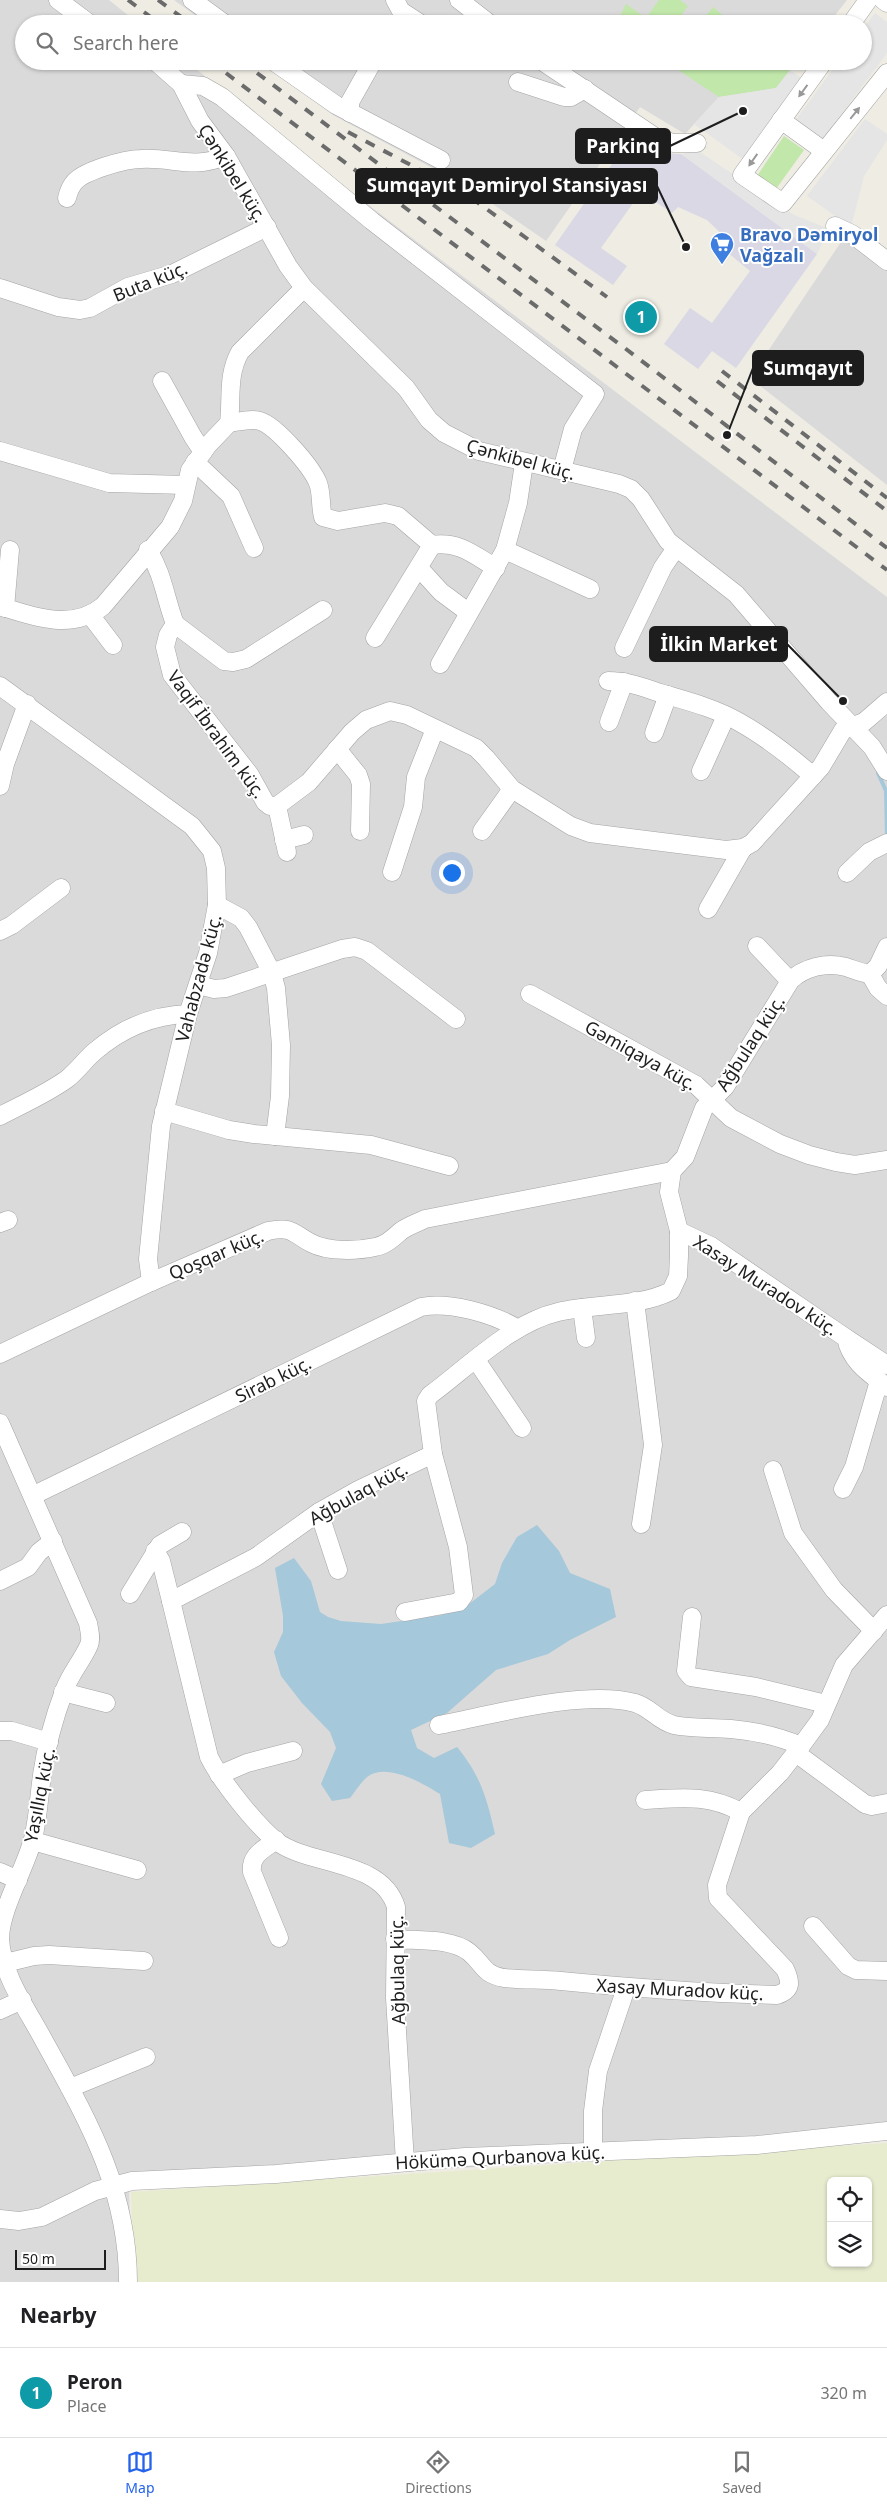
<!DOCTYPE html>
<meta charset="utf-8">
<style>
body{margin:0;font-family:"Noto Sans",sans-serif;background:#f2f2f2;color:#202124}
.controls{position:absolute;right:15px;bottom:15px;display:grid;overflow:hidden;border-radius:8px;box-shadow:0 1px 4px #0004}
.controls button{width:45px;height:45px;display:grid;place-items:center;padding:0;border:0;border-bottom:1px solid #e0e0e0;background:#fff;color:#202124;font:25px sans-serif}
.scale{position:absolute;left:15px;bottom:12px;width:91px;box-sizing:border-box;padding-left:5px;border:2px solid #1d1d1d;border-top:0;font-size:14px;line-height:18px;white-space:nowrap;color:#1d1d1d;-webkit-text-stroke:4px #fff;paint-order:stroke}
.you{position:absolute;left:451px;top:872px;width:18px;height:18px;margin:-12px;border:4px solid #fff;border-radius:50%;background:#1a73e8;box-shadow:0 0 0 8px #1a73e833}
.badge{display:grid;place-items:center;width:32px;height:32px;border-radius:50%;background:#2563eb;color:#fff;font-size:16px;font-weight:700}
.pin{position:absolute;translate:-50% -50%;border:2px solid #fff;box-shadow:0 1px 5px #0006}
.list{margin:0;padding:0;list-style:none}
h2{display:flex;justify-content:space-between;align-items:center;height:65px;margin:0;padding:0 20px;font-size:21px}
h2 small{font-size:16px;font-weight:400;color:#757577}
.list li{display:grid;grid-template-columns:32px 1fr auto;gap:15px;align-items:center;box-sizing:border-box;height:90px;padding:0 20px;border-top:1px solid #e0e0e0}
.list b{display:block;font-size:19px;white-space:nowrap}
.list p{margin:0;font-size:16px;white-space:nowrap;color:#757577}
.list em{font-size:16px;font-style:normal;color:#757577}
.icon{flex:none;width:28px;height:28px;fill:none;stroke:currentColor;stroke-width:2;stroke-linecap:round;stroke-linejoin:round}
.map{position:relative;flex:none;width:887px;height:2282px;overflow:hidden}
.search{position:absolute;background:#fff;box-shadow:0 1px 4px #0004;left:15px;right:15px;top:15px;height:55px;display:flex;align-items:center;gap:12px;box-sizing:border-box;padding:0 18px;border-radius:28px;color:#757577;font-size:19px}
.sheet{height:155px;background:#fff}
nav{display:flex;justify-content:space-around;align-items:center;box-sizing:border-box;height:70px;border-top:1px solid #e0e0e0;background:#fff;font-size:14px;color:#757577}
nav a{display:grid;justify-items:center;gap:2px}
nav .on{color:#2563eb}
.map>svg:first-child{display:block}
.residential{fill:#dbdada}
.farmland{fill:#e7eccf;fill-rule:evenodd}
.grass{fill:#c1e7aa}
.parking{fill:#e5e5e5}
.plaza{fill:#d9d8e4}
.water{fill:#a5c8da}
.lines{fill:none;stroke-linecap:round;stroke-linejoin:round}
.stream{stroke:#a5c8da;stroke-width:4}
.minor-casing{stroke:#a4a4a4;stroke-width:19}
.minor{stroke:#fff;stroke-width:18}
.rail{stroke:#6b6b6b;stroke-width:4;stroke-dasharray:10 10;stroke-linecap:butt}
.oneway{fill:#999}
.labels{text-anchor:middle;dominant-baseline:central;stroke-width:4;stroke-linejoin:round;paint-order:stroke}
.street-label{font-size:18px;fill:#1d1d1d;stroke:#fff}
.shop-label{font-size:18px;font-weight:bold;fill:#366cbe;stroke:#fff;text-anchor:start}
.leader{fill:none;stroke:#1d1d1d;stroke-width:2}
.callout-dot{fill:#1d1d1d;stroke:#fff;stroke-width:2}
.callout{fill:#1d1d1d;stroke:#1d1d1d;stroke-width:2}
.callout-label{font-size:19px;text-anchor:middle;font-weight:bold;fill:#fff}
</style>
<div class="map">
<svg width="887" height="2282" viewBox="0 0 887 2282">
<rect width="100%" height="100%" fill="#eeece3"/>
<g class="residential">
<path d="M0,0h109l30,24h-115v37h162l152,121 549,415v1543l-758,50 3,92h-132z"/>
<path d="M174,0h673l-19,24h-621z"/>
<path d="M259,61h539l-22,27 -57,9 -34,37 -45,-27 -94,134 -78,-54 -135,-72z"/>
<path d="M851,227l36,25v233l-137,-107z"/>
</g>
<path class="farmland" d="M887,2143v139h-753l-3,-90zM831,2181h37v82h-37z"/>
<g class="grass">
<path d="M659,0h21l8,6 -13,18h-59l10,-20 20,14z"/>
<path d="M713,7l20,17h-33z"/>
<path d="M671,61h108l11,9 -14,18 -57,9 -50,-33z"/>
<path d="M784,136l20,14 -28,39 -19,-13z"/>
</g>
<g class="parking">
<path d="M875,13l12,9v31l-65,87 -27,-19 44,-60h24v-32z"/>
<path d="M790,70l13,9 -59,81 -50,-36 25,-27 57,-9z"/>
<path d="M865,119l22,15v6l-23,36 -13,51 -44,-31z"/>
<path d="M697,150l95,64 37,15 -12,25 -136,-100z"/>
</g>
<path class="plaza" d="M631,137l25,16 25,1 136,100 -81,114 -24,-17 -14,18 -34,-25 26,-36 22,15 38,-52 -23,-19 4,-9 -24,-23 -29,-13 -6,6 -31,-21 -40,56 26,18 -14,19 -58,-40z"/>
<path class="water" d="M537,1525l22,26 11,22 40,16 6,28 -46,23 -22,14 -52,16 -49,43 -36,17 6,18 17,10 23,-11c24,29 30,52 38,87l-24,14 -22,-5 -9,-49c-18,-11 -53,-32 -73,-17 -6,5 -12,15 -17,21l-18,3 -11,-17 15,-36 -6,-16 -28,-29 -21,-27 -7,-24 9,-20v-16l-8,-48 19,-10 17,23 9,31 8,5 13,4 40,3 61,-9 27,-11 26,-20 7,-21 15,-26z"/>
<g class="lines">
<path class="stream" d="M878,773l8,18 1,45"/>
<g class="minor-casing">
<g id="minor">
<path d="M58,0l32,24"/>
<path d="M192,0l33,24"/>
<path d="M395,0l6,11 20,13"/>
<path d="M459,0l31,24"/>
<path d="M883,0l4,3"/>
<path d="M851,24l17,-24"/>
<path d="M155,61l26,23 19,37 26,35 62,110 16,22 102,100 23,32 15,13 35,18 140,33 12,5 10,10 27,42 68,53 93,108 43,45 15,24"/>
<path d="M273,61l63,44 105,55"/>
<path d="M542,61l113,76 18,6h24"/>
<path d="M824,61l-82,114 41,28 104,-130"/>
<path d="M518,82l46,15h7l14,-8"/>
<path d="M181,84l22,2 19,11 150,124 223,173 -22,35 -11,41"/>
<path d="M350,113v-11l23,-41"/>
<path d="M781,120l43,31"/>
<path d="M67,198c1,-4 3,-10 6,-14 8,-13 53,-25 68,-25 33,-2 50,11 85,-3"/>
<path d="M835,226l17,8 35,27"/>
<path d="M0,288l58,19 22,3 10,-2 38,-21 44,-13 95,-47"/>
<path d="M162,381l31,56 10,15"/>
<path d="M229,423c9,-1 22,-5 31,-2 16,5 51,45 58,62 4,10 2,23 5,34l15,4 47,-8 13,3 34,29 -57,93"/>
<path d="M0,451l109,32 77,2"/>
<path d="M195,462l36,34 23,52"/>
<path d="M432,545c27,-4 42,10 64,23"/>
<path d="M148,550c15,24 17,47 27,74l-7,11 -3,12 7,28 78,100 15,27 5,4h7l32,-24 43,-50 14,-12 24,-9 17,4 69,33 10,10 26,31 59,37 19,7 136,17 17,-2 9,-5 69,-76 22,-37 21,-8 23,-20"/>
<path d="M505,550l85,39"/>
<path d="M420,569l21,23 27,20"/>
<path d="M0,606c34,11 73,25 103,0l67,-79 13,-26 7,-31 18,-25 21,-22c3,-25 -2,-48 11,-71l64,-64"/>
<path d="M5,608l5,-58"/>
<path d="M91,616l22,29"/>
<path d="M175,624l49,37 9,1 13,-3 77,-49"/>
<path d="M624,648l39,-81 13,-19"/>
<path d="M440,664l65,-114 13,-47 6,-40"/>
<path d="M608,681c18,0 35,6 52,12 27,8 55,15 79,29 27,15 51,34 74,54"/>
<path d="M0,686l192,140 20,25 4,17 1,37 -9,48 -20,61 -27,112 -13,133 3,23"/>
<path d="M609,722l15,-40"/>
<path d="M654,733l14,-38"/>
<path d="M337,749l21,26 3,9 -1,47"/>
<path d="M701,771l25,-55"/>
<path d="M0,786l5,-22 22,-60"/>
<path d="M277,806l10,46"/>
<path d="M482,831l30,-42"/>
<path d="M284,840l20,-5"/>
<path d="M392,872l21,-65 3,-30 19,-48"/>
<path d="M847,873l22,-21 18,-9"/>
<path d="M217,905l24,13 7,9 24,46 4,15 5,57 -1,51 -5,40"/>
<path d="M708,909l35,-61"/>
<path d="M0,931l12,-6 49,-37"/>
<path d="M757,946l33,35"/>
<path d="M870,974l8,14 9,8"/>
<path d="M199,985l15,4 12,-1 116,-39 13,-2 12,4 89,68"/>
<path d="M530,994l166,91 35,33 49,26 29,11 27,7 19,3 32,-5"/>
<path d="M164,1111l65,19 25,4 117,11 78,21"/>
<path d="M0,1116c23,-12 46,-22 67,-37 10,-8 18,-19 27,-27 28,-24 58,-37 94,-38"/>
<path d="M0,1223l8,-3"/>
<path d="M679,1231l32,15 135,92c5,24 23,35 41,49"/>
<path d="M635,1301l18,144 -12,79"/>
<path d="M582,1308l4,30"/>
<path d="M846,1338l41,27"/>
<path d="M0,1354l151,-72 117,-51c25,-5 24,2 43,12 17,9 46,8 64,4 11,-2 18,-9 26,-16 7,-5 16,-8 24,-12l247,-48"/>
<path d="M476,1360l46,68"/>
<path d="M0,1423l88,200c1,7 4,15 1,22 -7,16 -19,29 -25,46 -10,27 -18,56 -22,84 -3,22 -4,43 -9,64 -8,30 -33,71 -33,100 2,36 27,70 43,100 44,80 85,149 85,243"/>
<path d="M773,1470l20,63 41,57 40,41"/>
<path d="M843,1489l11,-22 25,-86"/>
<path d="M34,1495l387,-188c28,-6 73,7 97,22"/>
<path d="M319,1512l19,58"/>
<path d="M155,1551l6,10 10,40"/>
<path d="M0,1581l28,-14 11,-15 14,-11"/>
<path d="M130,1594l30,-49 22,-13"/>
<path d="M405,1612l54,-10 5,-7 -6,-48 -25,-93"/>
<path d="M692,1617l-6,54 5,6 65,10 70,17"/>
<path d="M63,1692l43,11"/>
<path d="M439,1725c53,-10 145,-36 196,-22 15,4 23,18 39,22 18,4 38,2 57,4 23,2 49,8 70,17"/>
<path d="M0,1731h12l37,11"/>
<path d="M796,1753l69,51 7,2 15,-3"/>
<path d="M219,1775l28,-12 46,-12"/>
<path d="M645,1800c37,-2 63,-6 96,12"/>
<path d="M276,1840c-13,10 -26,15 -24,32l27,66"/>
<path d="M33,1841l104,29"/>
<path d="M0,1872l18,8"/>
<path d="M813,1926l35,40 8,4 31,1"/>
<path d="M395,1939c23,2 56,-1 74,13 15,12 13,22 35,26 19,2 39,1 57,3 72,7 144,12 216,14 15,-5 14,-13 8,-26l-67,-71 -1,-13 24,-73 39,-39 21,-27 19,-26 24,-55 43,-50"/>
<path d="M5,1963l29,-7 15,-1 95,6"/>
<path d="M0,2010l22,-10"/>
<path d="M70,2088l76,-31"/>
<path d="M593,2150v-39l5,-40 28,-83"/>
<path d="M405,2162l-10,-164 1,-91c-14,-48 -88,-41 -120,-66 -21,-17 -55,-60 -67,-84l-38,-156 85,-44 63,-45 39,-22 75,-36 -7,-53 4,-6c38,-28 81,-72 128,-83 36,-9 79,-4 113,-21l7,-15 1,-20v-25l-10,-39 3,-21 13,-14 19,-49 21,-21 65,-106c14,-14 36,-19 56,-14 9,3 15,6 24,7l8,-8 9,-19"/>
<path d="M0,2219l19,2 23,-4 53,-26 37,-10 144,-7 189,-17 292,-12 130,-14"/>
</g>
</g>
<use href="#minor" class="minor"/>
<g class="rail">
<path d="M128,0l32,24"/>
<path d="M158,0l33,24"/>
<path d="M210,61l677,509"/>
<path d="M241,61l385,288 261,199"/>
<path d="M348,132l118,62 141,103"/>
<path d="M722,371l165,127"/>
<path d="M717,381l170,130"/>
</g>
</g>
<defs><path id="oneway-solid" d="M-6-.8H1V-3.2L6.5 0L1 3.2V.8H-6Z" transform="scale(1.25)"/></defs>
<g class="oneway">
<use href="#oneway-solid" transform="translate(803 91) rotate(126)"/>
<use href="#oneway-solid" transform="translate(855 113) rotate(-51)"/>
<use href="#oneway-solid" transform="translate(753 160) rotate(125)"/>
</g>
<defs>
<g id="supermarket-pin" transform="scale(1.25)"><path d="M0 17L-7.5 6A9.5 9.5 0 1 1 7.5 6Z" fill="#3f7fe0" stroke="#fff"/><path d="M-6-5.5h2.5l.6 2H6L4.5 2H-2.5L-4.4-4H-6ZM-1.5 3.2a1.3 1.3 0 1 0 .1 0ZM3 3.2a1.3 1.3 0 1 0 .1 0Z" fill="#fff"/></g>
</defs>
<g fill-rule="evenodd">
<use href="#supermarket-pin" x="722" y="244"/>
</g>
<g class="labels">
<g class="street-label">
<text transform="translate(233 173) rotate(58)">Çənkibel küç.</text>
<text transform="translate(150 281) rotate(-22)">Buta küç.</text>
<text transform="translate(521 459) rotate(15)">Çənkibel küç.</text>
<text transform="translate(217 734) rotate(54)">Vaqif İbrahim küç.</text>
<text transform="translate(198 978) rotate(-75)">Vahabzadə küç.</text>
<text transform="translate(750 1043) rotate(-57)">Ağbulaq küç.</text>
<text transform="translate(641 1055) rotate(29)">Gəmiqaya küç.</text>
<text transform="translate(216 1254) rotate(-23)">Qoşqar küç.</text>
<text transform="translate(766 1285) rotate(33)">Xasay Muradov küç.</text>
<text transform="translate(273 1379) rotate(-26)">Sirab küç.</text>
<text transform="translate(358 1493) rotate(-29)">Ağbulaq küç.</text>
<text transform="translate(39 1795) rotate(-79)">Yaşıllıq küç.</text>
<text transform="translate(397 1970) rotate(-91)">Ağbulaq küç.</text>
<text transform="translate(680 1989) rotate(3)">Xasay Muradov küç.</text>
<text transform="translate(500 2157) rotate(-3)">Hökümə Qurbanova küç.</text>
</g>
<g class="shop-label">
<text x="740" y="234">Bravo Dəmiryol<tspan x="740" dy="21">Vağzalı</tspan></text>
</g>
</g>
<path class="leader" d="M743 111L670 146M686 247L657 186M727 435L753 368M843 701L787 644"/>
<g class="callout-dot">
<circle cx="743" cy="111" r="5"/>
<circle cx="686" cy="247" r="5"/>
<circle cx="727" cy="435" r="5"/>
<circle cx="843" cy="701" r="5"/>
</g>
<g class="callout">
<rect x="576" y="129" width="94" height="34" rx="5"/>
<rect x="356" y="169" width="301" height="34" rx="5"/>
<rect x="753" y="351" width="110" height="34" rx="5"/>
<rect x="650" y="627" width="137" height="34" rx="5"/>
</g>
<g class="callout-label">
<text x="623" y="153">Parkinq</text>
<text x="507" y="192">Sumqayıt Dəmiryol Stansiyası</text>
<text x="808" y="375">Sumqayıt</text>
<text x="719" y="651">İlkin Market</text>
</g>
</svg>
<div class="controls">
<button><svg class="icon" aria-label="locate" viewBox="0 0 24 24"><circle cx="12" cy="12" r="6"/><path d="M12 2v4M12 18v4M2 12h4M18 12h4"/></svg></button>
<button><svg class="icon" aria-label="layers" viewBox="0 0 24 24"><path d="M12 4l9 5-9 5-9-5zM3 14l9 5 9-5"/></svg></button>
</div>
<div class="scale">50 m</div>
<div class="you"></div>
<div class="pin badge" style="left:641px;top:317px;background:#0f9aa8">1</div>
<div class="search"><svg class="icon" aria-label="search" viewBox="0 0 24 24"><circle cx="10" cy="10" r="6"/><path d="M15 15l6 6"/></svg>Search here</div>
</div>
<section class="sheet">
<h2>Nearby<small></small></h2>
<ul class="list">
<li><span class="badge" style="background:#0f9aa8">1</span><div><b>Peron</b><p>Place</p></div><em>320 m</em></li>
</ul>
</section>
<nav>
<a class="on"><svg class="icon" aria-label="map" viewBox="0 0 24 24"><path d="M3 6l6-2 6 2 6-2v14l-6 2-6-2-6 2zM9 4v14M15 6v14"/></svg>Map</a>
<a><svg class="icon" aria-label="directions" viewBox="0 0 24 24"><path d="M12 3l9 9-9 9-9-9zM9 14v-3h6M13 9l2 2-2 2"/></svg>Directions</a>
<a><svg class="icon" aria-label="saved" viewBox="0 0 24 24"><path d="M7 4h10v16l-5-4-5 4z"/></svg>Saved</a>
</nav>
